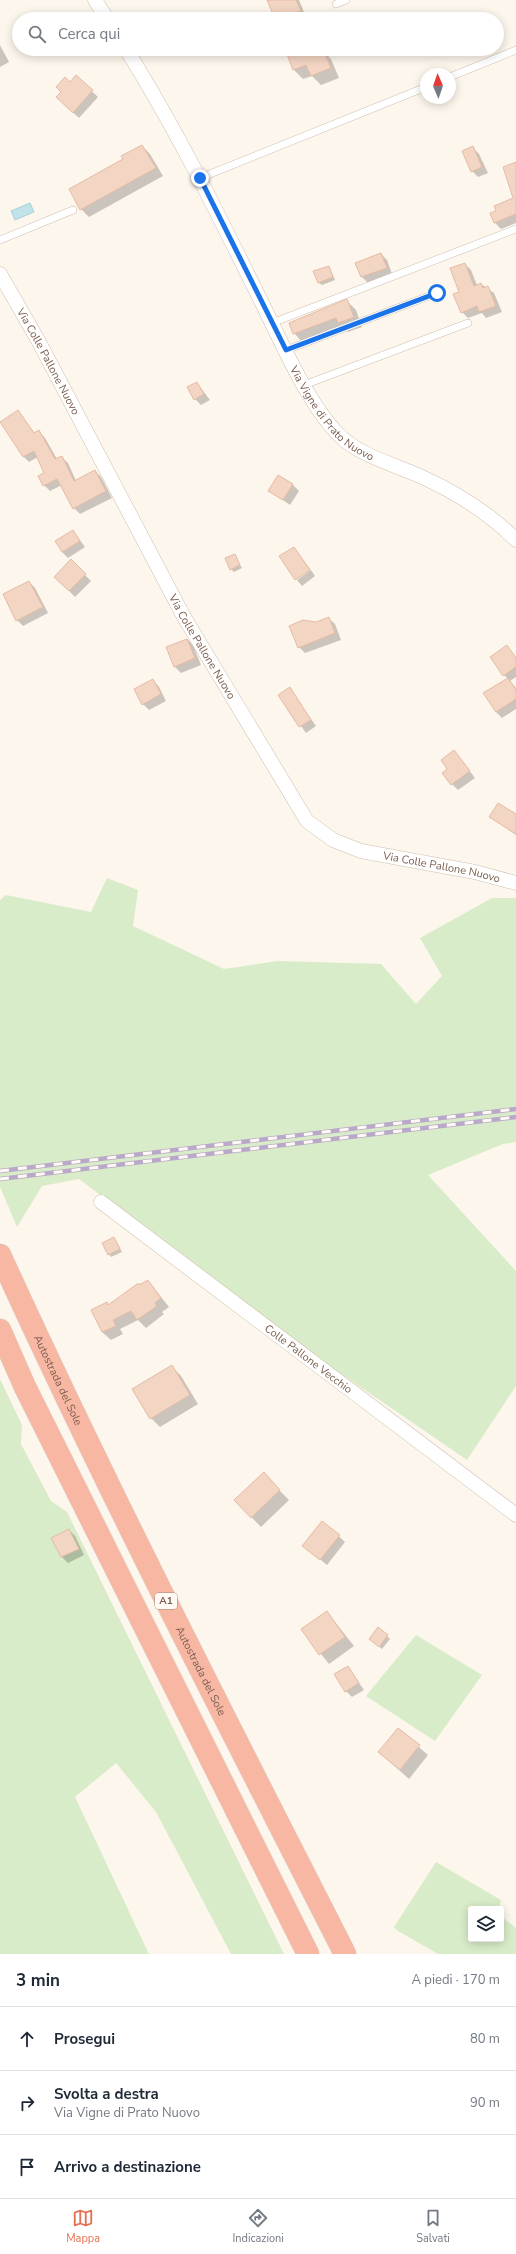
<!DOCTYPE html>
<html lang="it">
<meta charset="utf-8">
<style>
body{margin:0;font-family:"Nunito Sans",sans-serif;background:#f6f6f7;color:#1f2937}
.controls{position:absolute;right:12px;bottom:12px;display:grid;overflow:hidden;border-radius:4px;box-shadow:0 2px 10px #0003}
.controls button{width:36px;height:36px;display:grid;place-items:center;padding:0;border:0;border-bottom:1px solid #e0e1e3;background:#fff;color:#1f2937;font:20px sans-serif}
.compass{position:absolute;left:420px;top:68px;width:36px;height:36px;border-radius:50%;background:#fff;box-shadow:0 2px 10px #0003;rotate:358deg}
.stop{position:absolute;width:12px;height:12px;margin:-9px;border:3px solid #1a73e8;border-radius:50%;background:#fff}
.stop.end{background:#1a73e8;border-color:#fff;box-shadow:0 1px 4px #0008}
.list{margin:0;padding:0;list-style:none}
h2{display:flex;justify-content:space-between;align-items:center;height:52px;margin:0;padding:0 16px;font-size:17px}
h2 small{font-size:13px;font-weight:400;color:#747a83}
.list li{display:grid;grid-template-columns:26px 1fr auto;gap:12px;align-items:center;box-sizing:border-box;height:64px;padding:0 16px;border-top:1px solid #e0e1e3}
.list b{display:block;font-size:15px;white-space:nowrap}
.list p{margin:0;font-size:13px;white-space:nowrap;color:#747a83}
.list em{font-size:13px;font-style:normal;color:#747a83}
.icon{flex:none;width:22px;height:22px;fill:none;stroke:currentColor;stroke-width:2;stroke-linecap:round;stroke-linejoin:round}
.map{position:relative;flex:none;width:516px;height:1954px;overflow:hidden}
.search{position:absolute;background:#fff;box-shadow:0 2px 10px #0003;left:12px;right:12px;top:12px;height:44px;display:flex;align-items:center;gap:10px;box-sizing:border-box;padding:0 14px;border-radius:22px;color:#747a83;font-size:15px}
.sheet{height:244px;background:#fff}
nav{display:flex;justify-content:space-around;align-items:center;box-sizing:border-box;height:56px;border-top:1px solid #e0e1e3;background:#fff;font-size:11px;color:#747a83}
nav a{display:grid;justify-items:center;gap:2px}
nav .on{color:#e76f51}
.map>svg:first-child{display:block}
.green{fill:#d8ecc9}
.water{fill:#bfe3e8;stroke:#a5d3da}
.shadow{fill:#0003}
.building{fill:#f3d5c3;stroke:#e6bba3}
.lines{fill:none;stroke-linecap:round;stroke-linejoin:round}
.service-casing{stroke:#d1beb0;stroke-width:8}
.minor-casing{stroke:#d1beb0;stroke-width:15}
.motorway-casing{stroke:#dad1cd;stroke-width:23}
.service{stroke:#fff;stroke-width:7}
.minor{stroke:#fff;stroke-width:14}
.motorway{stroke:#f7b7a3;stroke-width:22}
.rail-casing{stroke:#b9a8c9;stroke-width:4.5}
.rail{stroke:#fffaf3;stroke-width:3;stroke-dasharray:9;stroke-linecap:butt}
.route{stroke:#1a73e8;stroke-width:5}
.labels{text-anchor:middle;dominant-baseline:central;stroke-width:3.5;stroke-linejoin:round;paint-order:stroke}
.shield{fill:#fffaf3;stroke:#a28b7f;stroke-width:1}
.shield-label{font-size:10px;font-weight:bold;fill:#7a5c4d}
.street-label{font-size:11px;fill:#7a5c4d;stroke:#fffaf3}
</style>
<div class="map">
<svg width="516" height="1954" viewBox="0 0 516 1954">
<rect width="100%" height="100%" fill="#fdf6ec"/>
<g class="green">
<path d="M107,878l31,12 -5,36 91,43 54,-8 103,3 35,40 26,-28 -22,-38 72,-40h24v244l-13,2 -75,31 88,96v115l-49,74 -194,-133 -194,-148 -37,7 -25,41 -17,-40v-287l6,-5 85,17z"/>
<path d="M0,1379l22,46 -1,19 30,57 16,11 217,442h-53l-75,-142 -40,-49 -41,34 74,157h-149z"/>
<path d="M416,1635l66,40 -47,66 -69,-45z"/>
<path d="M436,1862l65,38 -2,9h-28v30h30v-23l15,12v26h-78l-40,-23 -4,-4z"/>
</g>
<path class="water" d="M30,203l4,9 -19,8 -4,-9z"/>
<g class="shadow">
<path d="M276,0h23l7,17 -30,2z"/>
<path d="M0,45l9,17 -9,5z"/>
<path d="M290,49h32l9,10 8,19 -18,7 -9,-9 -9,3 -9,-9 -8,-20z"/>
<path d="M76,76l22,21 -19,21 -16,-15 7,-20z"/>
<path d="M142,146l8,8 13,22 -74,41 -8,-8 43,-50z"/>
<path d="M473,148l6,6 9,19 -10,4 -6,-6z"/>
<path d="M516,198v25l-15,6 -6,-6 -3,-9z"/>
<path d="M381,254l6,6 5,14 -24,9 -6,-6 -5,-14z"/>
<path d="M465,264l6,6 6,15 4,-1 13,9 8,19 -16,6 -4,-5 -14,5 -6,-6z"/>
<path d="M329,267l6,13 -13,5 -3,-2z"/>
<path d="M347,301l9,9 6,17 -14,5 -5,-5 -40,16 -9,-10z"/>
<path d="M197,383l13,17 -9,5 -6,-6z"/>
<path d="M18,411l17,23 4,-2 6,6 12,21 4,-2 7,6 8,18 19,-10 6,6 11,21 -32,16 -6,-6 -12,-23 -12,6 -6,-6 2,-12 -8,-16 -9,5 -6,-6z"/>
<path d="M293,485l6,6 -9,14 -20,-14z"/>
<path d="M73,531l12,16 -17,11 -6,-6z"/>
<path d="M294,548l16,21 -14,9z"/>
<path d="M234,555l8,13 -8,4 -3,-3z"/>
<path d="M71,561l20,20 -16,16 -20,-20z"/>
<path d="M311,570l4,6 -13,10 -5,-6z"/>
<path d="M29,582l6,6 13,25 -25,13 -6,-6z"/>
<path d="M328,618l7,6 6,16 -36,13 -6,-6 18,-24z"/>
<path d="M187,639l6,6 8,20 -20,8 -6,-6 -8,-19z"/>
<path d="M507,646l9,11v20l-6,4 6,7v21l-14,9 -6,-6 12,-33 -4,-4z"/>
<path d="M153,680l6,7 7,14 -17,9 -6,-6z"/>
<path d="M289,688l27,38 -10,7 -27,-38z"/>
<path d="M460,758l15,20 -17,12 -6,-6z"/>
<path d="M516,816v19l-26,-18z"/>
<path d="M114,1238l8,14 -11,5 -2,-3z"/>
<path d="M148,1281l21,26 -7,5 2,2 -18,14 -8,-8 -18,9 3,5 -12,6 -9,-8 5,-29 2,2z"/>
<path d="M172,1367l9,9 17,28 -38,23 -9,-9z"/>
<path d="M263,1474l26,26 -28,27 -26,-27z"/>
<path d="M323,1522l22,20 -18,23 -23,-19z"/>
<path d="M69,1530l6,6 9,19 -16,8 -6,-6 -10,-19z"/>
<path d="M327,1612l27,34 -25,18 -27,-34z"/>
<path d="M378,1628l12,11 -8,10 -12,-10z"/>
<path d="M348,1667l16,23 -12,7 -6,-6z"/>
<path d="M398,1729l30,26 -19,24 -30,-27z"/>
</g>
<g class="building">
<path d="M267,0h29l5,11 -20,8h-6z"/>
<path d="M285,49h38l8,19 -20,8 -5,-11 -13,5z"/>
<path d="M76,75l17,15 -20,23 -17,-16 5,-5 -5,-5 9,-10 5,5z"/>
<path d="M142,145l14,23 -76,42 -11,-21 54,-30 -2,-3z"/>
<path d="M473,146l9,21 -11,5 -9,-21z"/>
<path d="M516,162v52l-22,9 -4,-10 6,-2 -2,-5 19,-8 -10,-31z"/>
<path d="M381,253l6,15 -26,9 -6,-14z"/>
<path d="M465,263l9,23 7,-3 2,5 5,-2 8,20 -17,6 -2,-6 -16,7 -8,-19 6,-2 -9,-24z"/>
<path d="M329,266l4,11 -15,6 -5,-12z"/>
<path d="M347,299l7,18 -16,6 -2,-5 -43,16 -4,-11z"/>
<path d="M197,382l7,12 -10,6 -7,-13z"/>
<path d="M18,410l16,23 5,-3 16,29 7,-3 12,25 21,-11 11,21 -33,18 -16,-30 -14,7 -5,-10 6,-3 -10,-22 -11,6 -23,-35z"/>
<path d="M278,475l15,9 -10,16 -15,-9z"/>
<path d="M73,530l7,11 -18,11 -7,-11z"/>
<path d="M294,547l16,23 -15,10 -16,-24z"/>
<path d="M235,554l5,11 -10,5 -5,-12z"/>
<path d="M71,559l15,15 -17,17 -15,-14z"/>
<path d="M29,581l14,26 -27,14 -13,-27z"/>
<path d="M329,617l6,16 -37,15 -9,-22 14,-6 13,2z"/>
<path d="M187,639l8,19 -21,9 -8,-20z"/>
<path d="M507,645l9,13v9l-13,9 -13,-19z"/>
<path d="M508,678l8,12v9l-20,13 -13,-19z"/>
<path d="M153,679l8,15 -19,11 -8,-16z"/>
<path d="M290,687l21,33 -12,7 -21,-32z"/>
<path d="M454,750l16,21 -19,14 -9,-12 5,-4 -6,-9z"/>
<path d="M498,803l18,11v20l-27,-17z"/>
<path d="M114,1237l6,12 -12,6 -6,-12z"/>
<path d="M148,1280l13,18 -6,5 2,3 -20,14 -6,-9 -18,9 3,6 -14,6 -11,-22 16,-8 1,3 29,-21h4z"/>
<path d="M172,1365l18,30 -40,24 -18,-30z"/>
<path d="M264,1472l16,18 -29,28 -17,-18z"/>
<path d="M322,1521l18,14 -20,25 -18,-14z"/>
<path d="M69,1529l10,20 -18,8 -10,-19z"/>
<path d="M327,1611l18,26 -26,18 -18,-26z"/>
<path d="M378,1627l10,8 -9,12 -10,-8z"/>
<path d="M348,1666l11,17 -14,9 -11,-18z"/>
<path d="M398,1728l22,17 -20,25 -22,-18z"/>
</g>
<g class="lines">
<g class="service-casing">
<g id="service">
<path d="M336,4l10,-4"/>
<path d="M450,77l66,-27"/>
<path d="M200,178l226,-91"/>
<path d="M0,240l73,-30"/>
<path d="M272,323l244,-94"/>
<path d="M286,350l151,-57"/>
<path d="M304,385l164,-62"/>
</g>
</g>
<g class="minor-casing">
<g id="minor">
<path d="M95,0l12,19"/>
<path id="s1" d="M126,49c49,78 90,161 131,244 22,43 48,107 81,141 21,22 56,30 84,43 33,15 68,37 94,63"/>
<path id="s2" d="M0,274l39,68 145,275 123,204 26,19 28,11 114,21 41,11"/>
<path id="s3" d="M101,1202l415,313"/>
</g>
</g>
<g class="motorway-casing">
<g id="motorway">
<path id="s4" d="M0,1255c108,237 227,467 345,699"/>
<path d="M0,1330l25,57 283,567"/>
</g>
</g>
<use href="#service" class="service"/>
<use href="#minor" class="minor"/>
<use href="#motorway" class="motorway"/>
<g class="rail-casing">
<g id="rail">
<path d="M0,1171l516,-62"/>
<path d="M0,1179l516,-62"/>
</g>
</g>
<use href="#rail" class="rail"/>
</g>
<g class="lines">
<path class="route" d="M200,178l86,172 151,-57"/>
</g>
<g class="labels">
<rect class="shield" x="155" y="1593" width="22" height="16" rx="3"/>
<g class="shield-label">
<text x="166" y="1601">A1</text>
</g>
<g class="street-label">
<text stroke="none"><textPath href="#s2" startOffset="100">Via Colle Pallone Nuovo</textPath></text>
<text stroke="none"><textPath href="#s1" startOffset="421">Via Vigne di Prato Nuovo</textPath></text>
<text stroke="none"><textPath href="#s2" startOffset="424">Via Colle Pallone Nuovo</textPath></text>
<text stroke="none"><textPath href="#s2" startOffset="772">Via Colle Pallone Nuovo</textPath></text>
<text stroke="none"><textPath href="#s3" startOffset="260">Colle Pallone Vecchio</textPath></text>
<text stroke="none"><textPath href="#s4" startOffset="138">Autostrada del Sole</textPath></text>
<text stroke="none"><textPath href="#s4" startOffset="462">Autostrada del Sole</textPath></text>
</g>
</g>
</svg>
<div class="controls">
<button><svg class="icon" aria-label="layers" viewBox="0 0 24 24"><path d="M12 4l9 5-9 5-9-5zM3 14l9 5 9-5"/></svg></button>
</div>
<svg class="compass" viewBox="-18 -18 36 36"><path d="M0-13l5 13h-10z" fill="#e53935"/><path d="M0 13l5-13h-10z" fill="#747a83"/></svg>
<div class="stop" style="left:437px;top:293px"></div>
<div class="stop end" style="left:200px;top:178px"></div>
<div class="search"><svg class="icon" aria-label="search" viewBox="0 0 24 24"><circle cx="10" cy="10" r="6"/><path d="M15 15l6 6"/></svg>Cerca qui</div>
</div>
<section class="sheet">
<h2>3 min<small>A piedi · 170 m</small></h2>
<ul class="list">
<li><svg class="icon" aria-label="ahead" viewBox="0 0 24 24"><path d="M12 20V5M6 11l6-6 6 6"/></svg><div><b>Prosegui</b></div><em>80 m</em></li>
<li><svg class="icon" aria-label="right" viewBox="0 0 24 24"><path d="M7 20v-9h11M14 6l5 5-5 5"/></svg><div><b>Svolta a destra</b><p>Via Vigne di Prato Nuovo</p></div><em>90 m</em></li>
<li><svg class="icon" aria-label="arrive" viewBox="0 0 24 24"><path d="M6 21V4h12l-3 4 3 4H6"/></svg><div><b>Arrivo a destinazione</b></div></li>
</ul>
</section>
<nav>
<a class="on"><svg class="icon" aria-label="map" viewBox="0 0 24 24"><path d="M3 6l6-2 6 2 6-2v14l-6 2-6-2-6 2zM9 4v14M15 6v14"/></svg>Mappa</a>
<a><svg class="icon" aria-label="directions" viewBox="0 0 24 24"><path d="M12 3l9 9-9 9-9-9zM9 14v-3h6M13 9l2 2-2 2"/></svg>Indicazioni</a>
<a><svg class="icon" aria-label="saved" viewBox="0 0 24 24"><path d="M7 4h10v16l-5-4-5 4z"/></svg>Salvati</a>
</nav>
